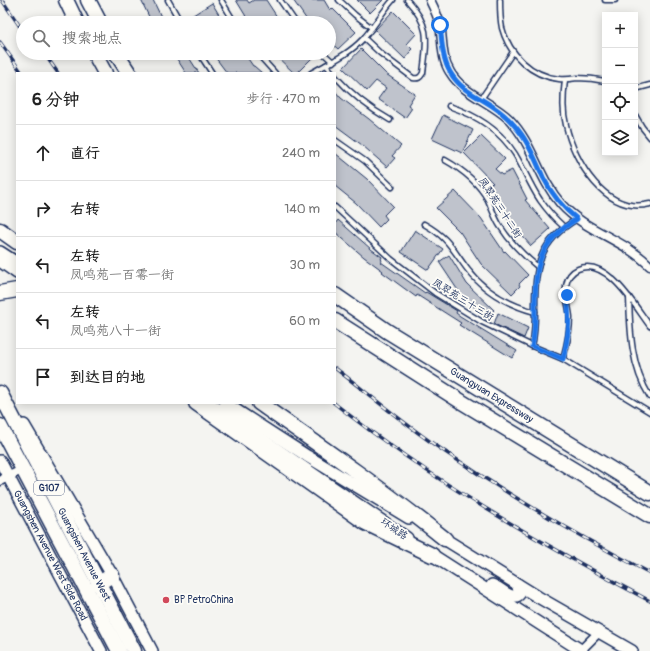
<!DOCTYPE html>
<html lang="zh">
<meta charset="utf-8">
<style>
body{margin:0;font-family:Pangolin,"LXGW WenKai TC",sans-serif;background:#f6f6f6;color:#222}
.controls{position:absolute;right:12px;top:12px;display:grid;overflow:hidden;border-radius:0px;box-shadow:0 2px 10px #0003}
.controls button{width:36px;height:36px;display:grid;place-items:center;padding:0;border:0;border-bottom:1px solid #e0e0e0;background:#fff;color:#222;font:20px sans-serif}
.stop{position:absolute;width:12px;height:12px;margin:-9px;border:3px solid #1a73e8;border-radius:50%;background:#fff}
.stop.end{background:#1a73e8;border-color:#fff;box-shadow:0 1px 4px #0008}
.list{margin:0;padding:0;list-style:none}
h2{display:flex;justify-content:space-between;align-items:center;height:52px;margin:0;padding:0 16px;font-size:17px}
h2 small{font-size:13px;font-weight:400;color:#767676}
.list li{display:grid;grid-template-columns:26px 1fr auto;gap:12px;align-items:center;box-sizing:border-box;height:56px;padding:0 16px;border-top:1px solid #e0e0e0}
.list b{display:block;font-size:15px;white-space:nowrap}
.list p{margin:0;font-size:13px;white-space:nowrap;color:#767676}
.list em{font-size:13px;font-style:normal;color:#767676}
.icon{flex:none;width:22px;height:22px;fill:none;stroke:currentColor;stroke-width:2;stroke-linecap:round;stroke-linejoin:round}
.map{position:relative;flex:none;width:650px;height:651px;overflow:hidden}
.search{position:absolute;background:#fff;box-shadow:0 2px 10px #0003;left:16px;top:16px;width:320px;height:44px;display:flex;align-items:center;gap:10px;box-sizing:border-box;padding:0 14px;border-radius:22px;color:#767676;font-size:15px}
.panel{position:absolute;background:#fff;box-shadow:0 2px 10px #0003;left:16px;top:72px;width:320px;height:332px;border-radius:0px}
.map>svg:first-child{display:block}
.building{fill:#bfc3cc;stroke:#1b2f5e}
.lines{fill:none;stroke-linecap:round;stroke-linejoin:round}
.lane-casing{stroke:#1b2f5e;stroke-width:7}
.street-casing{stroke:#1b2f5e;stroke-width:11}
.secondary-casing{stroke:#1b2f5e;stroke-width:14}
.highway-casing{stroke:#1b2f5e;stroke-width:17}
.lane{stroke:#fdfcf7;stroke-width:4}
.street{stroke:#fdfcf7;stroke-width:8}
.secondary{stroke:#fdfcf7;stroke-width:11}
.highway{stroke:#fdfcf7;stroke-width:14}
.rail-casing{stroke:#1b2f5e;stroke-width:3.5}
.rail{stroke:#fdfcf7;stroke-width:2;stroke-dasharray:6;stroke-linecap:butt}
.route{stroke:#1a73e8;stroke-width:5}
.poi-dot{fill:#d1495b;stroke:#fdfcf7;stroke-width:1.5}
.labels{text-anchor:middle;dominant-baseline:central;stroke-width:3.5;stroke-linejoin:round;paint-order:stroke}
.shield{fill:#fdfcf7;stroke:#5f6c8c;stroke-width:1}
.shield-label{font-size:9px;font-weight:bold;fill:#1b2f5e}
.street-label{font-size:10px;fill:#1b2f5e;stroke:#fdfcf7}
.poi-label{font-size:10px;fill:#1b2f5e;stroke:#fdfcf7;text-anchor:start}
</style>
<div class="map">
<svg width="650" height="651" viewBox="0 0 650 651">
<rect width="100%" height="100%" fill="#f4f4f1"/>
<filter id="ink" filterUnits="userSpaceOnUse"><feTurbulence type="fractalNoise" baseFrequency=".025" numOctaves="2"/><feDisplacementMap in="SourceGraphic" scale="8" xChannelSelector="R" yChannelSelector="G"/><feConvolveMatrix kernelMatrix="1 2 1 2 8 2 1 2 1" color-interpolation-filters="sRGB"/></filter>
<g filter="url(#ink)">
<g class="building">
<path d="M141,0h12l11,23h-12z"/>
<path d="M236,0h11l2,3 5,-3h12l15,23h-31z"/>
<path d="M293,0h31l6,10 2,-2 24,24 -18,17 -9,-8v-18h-20z"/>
<path d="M357,0h26l-13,13z"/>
<path d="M212,3l12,20h-30l-4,-6z"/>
<path d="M393,11l23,23 -9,10 5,5 -2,2 1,1 -6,7 -30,-29z"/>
<path d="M361,49l25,25 29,20 -7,11 4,3 -7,10 -27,-19 8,-11 -10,-7 -9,10 -24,-23z"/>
<path d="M173,53h13l13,20h-13z"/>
<path d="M212,53h32l9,13h1l8,7h-35z"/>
<path d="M273,53h36l4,4 -16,16h-3z"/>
<path d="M335,91l6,7 28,21 32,27 -9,10 3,2 -8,9 -25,-22 -27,-20z"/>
<path d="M443,115l30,15 -11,23 -30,-14z"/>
<path d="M481,136l24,23 -10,10 7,6 10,-5 15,29 -2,1 25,29 -19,17 -22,-25 -19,-37 3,-1 -29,-30z"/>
<path d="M335,153l32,26 26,27 -9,9 3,4 -8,8 -23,-24 -21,-17z"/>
<path d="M455,191l26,27 23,34 1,-1 23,24 -9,9 1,2 -8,8 -31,-30 -21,-32 -24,-24z"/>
<path d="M338,220l33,29 11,8 -1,2 1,1 -1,2 44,31 1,-1 31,19 -1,2 4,3 57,35 -5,7 -53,-33 2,-2 -44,-28 -1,2 -34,-25 1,-1 -19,-14 -29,-25v-8z"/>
<path d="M415,230l28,19 -15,21 -27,-18z"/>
<path d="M449,255l18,29 27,26 -8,9 -27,-27 -20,-30z"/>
<path d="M498,313l30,15 -4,10 -30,-14z"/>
</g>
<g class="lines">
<g class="lane-casing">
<g id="lane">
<path d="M168,0l13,23"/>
<path d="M221,0l14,23"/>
<path d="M280,0l16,23"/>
<path d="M339,0l16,15 17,13"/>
<path d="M500,0c0,9 0,19 2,28 7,26 29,48 57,51 6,1 12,0 18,-1 10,0 19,1 28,3"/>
<path d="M605,0h10"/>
<path d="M364,38l16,15 33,25c5,1 7,0 10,-5 4,-33 8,-47 -16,-73"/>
<path d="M199,53l13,20"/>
<path d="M257,53l18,20"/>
<path d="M323,53l10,9"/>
<path d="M326,65l7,8"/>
<path d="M311,73c18,-10 37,-18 52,-34 11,-12 19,-27 30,-39"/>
<path d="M335,76c16,18 34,32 55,44"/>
<path d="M565,80c-2,15 -3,30 1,45 8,37 40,90 84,79"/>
<path d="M635,89l15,-4"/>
<path d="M481,99l32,-47"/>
<path d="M449,106c27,9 51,24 66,48 9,15 15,31 25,46 7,10 15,19 24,27"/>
<path d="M635,115l7,12 8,10"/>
<path d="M335,140l30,21 27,26"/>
<path d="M445,160c18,10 33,22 43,40 4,9 7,18 12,26 10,16 23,29 38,41"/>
<path d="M335,207l56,52 44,34 47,29 50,24 31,13 87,53"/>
<path d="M424,224c25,14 28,25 44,46 17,22 41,35 67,42"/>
<path d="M629,297c1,35 2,70 21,100"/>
<path d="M532,346c3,-12 3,-24 3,-37 0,-42 3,-67 42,-90"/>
<path d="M563,359c4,-14 7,-28 7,-42 -1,-10 -5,-21 -4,-31 1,-7 5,-14 12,-17 29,-13 58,39 72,57"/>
</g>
</g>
<g class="street-casing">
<g id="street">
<path d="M430,0c4,8 8,16 10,25 3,16 1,33 10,47 14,23 40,29 59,47 25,26 29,59 52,85 25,28 63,35 89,62"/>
<path d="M0,481l23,-12"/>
<path d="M580,651l19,-19"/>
</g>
</g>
<g class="secondary-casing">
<g id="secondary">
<path d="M0,252l17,11"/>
<path d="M0,261l17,12"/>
<path d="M209,403l198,135"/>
<path d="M225,403l82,53 102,62"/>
<path d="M24,425l88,150 40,76"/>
<path id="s1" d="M0,461l101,190"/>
<path d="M438,535l100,62 94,54"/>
<path d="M426,551l156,100"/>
<path d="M492,585c8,2 21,18 28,8l-3,-9"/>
</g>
</g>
<g class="highway-casing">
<g id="highway">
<path d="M66,0l11,23"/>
<path d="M88,0l12,23"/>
<path d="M94,53l11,20"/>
<path d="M116,53l13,20"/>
<path d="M0,230l17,12"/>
<path d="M0,293l17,-3"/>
<path id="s2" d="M335,295l52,36 263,162"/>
<path d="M335,321l127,81 188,114"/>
<path id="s3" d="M0,393l134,258"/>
<path d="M196,403l170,120 66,32"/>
<path d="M259,403c63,44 125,87 186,136"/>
<path d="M0,426l119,225"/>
<path d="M98,584l14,-9"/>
</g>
</g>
<use href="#lane" class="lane"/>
<use href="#street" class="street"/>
<use href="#secondary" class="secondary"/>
<use href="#highway" class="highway"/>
<g class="rail-casing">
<g id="rail">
<path d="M2,0l21,31"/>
<path d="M0,42l22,31"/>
<path d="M44,53l14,20"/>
<path d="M335,368c35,27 69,56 106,81 67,46 137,87 209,124"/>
<path d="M334,403c98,78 206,140 316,198"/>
</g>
</g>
<use href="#rail" class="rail"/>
</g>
</g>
<g class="lines" filter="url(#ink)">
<path class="route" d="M440,25c2,15 2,34 10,47 11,19 28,24 45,36 9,6 17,14 24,23 11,14 17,30 24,46 8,16 20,31 34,42 -39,23 -42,48 -42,90 0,13 0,25 -3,37l31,13c6,-24 7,-39 4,-64"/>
</g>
<circle class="poi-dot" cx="166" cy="600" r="4"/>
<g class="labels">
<rect class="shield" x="34" y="481" width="30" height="14" rx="3"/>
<g class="shield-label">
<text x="49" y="488">G107</text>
</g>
<g class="street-label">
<text transform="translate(500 208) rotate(57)">凤翠苑三十二街</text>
<text transform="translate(463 300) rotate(32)">凤翠苑三十三街</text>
<text stroke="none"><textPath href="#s2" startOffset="186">Guangyuan Expressway</textPath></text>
<text transform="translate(394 529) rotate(34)">环城路</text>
<text stroke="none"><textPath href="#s3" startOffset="182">Guangshen Avenue West</textPath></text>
<text stroke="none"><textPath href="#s1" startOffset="107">Guangshen Avenue West Side Road</textPath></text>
</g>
<g class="poi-label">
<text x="174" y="600">BP PetroChina</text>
</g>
</g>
</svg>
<div class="controls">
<button>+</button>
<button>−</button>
<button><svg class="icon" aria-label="locate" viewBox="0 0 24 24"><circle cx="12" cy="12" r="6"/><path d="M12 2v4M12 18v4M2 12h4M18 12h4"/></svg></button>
<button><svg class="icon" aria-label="layers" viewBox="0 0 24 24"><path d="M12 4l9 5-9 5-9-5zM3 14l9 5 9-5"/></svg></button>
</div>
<div class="stop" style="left:440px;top:25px"></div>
<div class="stop end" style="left:567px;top:295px"></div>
<div class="search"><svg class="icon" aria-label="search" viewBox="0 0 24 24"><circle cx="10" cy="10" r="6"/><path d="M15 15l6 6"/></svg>搜索地点</div>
<section class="panel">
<h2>6 分钟<small>步行 · 470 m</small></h2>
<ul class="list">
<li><svg class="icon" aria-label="ahead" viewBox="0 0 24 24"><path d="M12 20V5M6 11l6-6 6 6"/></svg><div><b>直行</b></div><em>240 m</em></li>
<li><svg class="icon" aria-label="right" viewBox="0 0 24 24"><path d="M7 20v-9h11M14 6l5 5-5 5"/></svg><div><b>右转</b></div><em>140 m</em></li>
<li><svg class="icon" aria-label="left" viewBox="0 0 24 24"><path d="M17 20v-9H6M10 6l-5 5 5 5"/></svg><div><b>左转</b><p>凤鸣苑一百零一街</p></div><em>30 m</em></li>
<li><svg class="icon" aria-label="left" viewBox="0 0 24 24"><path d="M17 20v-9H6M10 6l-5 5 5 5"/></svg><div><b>左转</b><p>凤鸣苑八十一街</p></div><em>60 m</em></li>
<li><svg class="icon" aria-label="arrive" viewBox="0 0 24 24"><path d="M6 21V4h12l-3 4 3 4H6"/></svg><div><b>到达目的地</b></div></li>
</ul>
</section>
</div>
